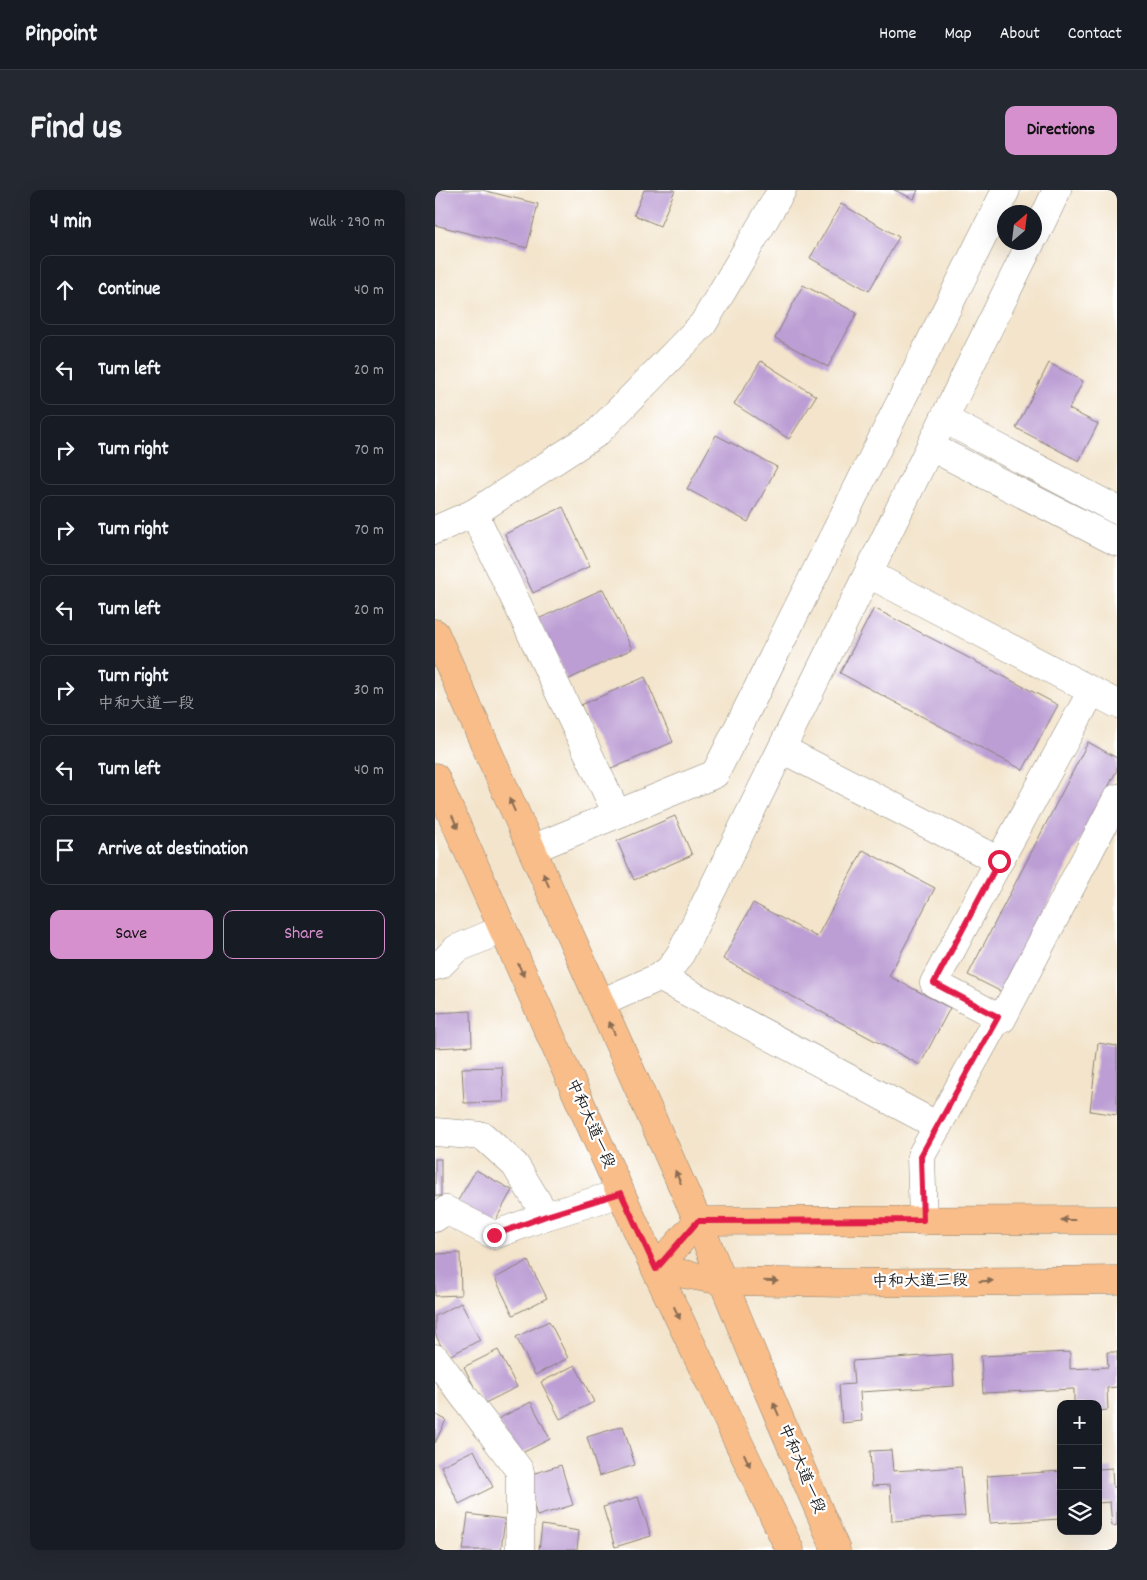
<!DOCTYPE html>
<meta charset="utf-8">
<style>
body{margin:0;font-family:Dekko,"LXGW WenKai TC",sans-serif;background:#242831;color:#f1f3f6}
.controls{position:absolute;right:15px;bottom:15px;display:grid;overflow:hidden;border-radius:10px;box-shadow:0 5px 20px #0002}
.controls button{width:45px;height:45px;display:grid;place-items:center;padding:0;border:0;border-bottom:1px solid #363941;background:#171b24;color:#f1f3f6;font:25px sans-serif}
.compass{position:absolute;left:562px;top:15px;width:45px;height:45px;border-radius:50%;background:#171b24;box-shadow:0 5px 20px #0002;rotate:28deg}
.stop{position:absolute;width:15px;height:15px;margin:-11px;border:4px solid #e11d48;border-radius:50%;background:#fff}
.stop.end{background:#e11d48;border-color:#fff;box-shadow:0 1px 5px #0008}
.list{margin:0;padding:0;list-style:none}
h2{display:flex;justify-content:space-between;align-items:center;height:65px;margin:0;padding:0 20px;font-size:21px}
h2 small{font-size:16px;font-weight:400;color:#9ea1a6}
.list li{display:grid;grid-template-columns:32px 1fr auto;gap:15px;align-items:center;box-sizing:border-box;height:70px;margin:0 10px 10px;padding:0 10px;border:1px solid #363941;border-radius:10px}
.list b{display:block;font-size:19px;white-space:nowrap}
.list p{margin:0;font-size:16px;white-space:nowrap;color:#9ea1a6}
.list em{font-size:16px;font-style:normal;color:#9ea1a6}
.actions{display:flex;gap:10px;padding:15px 20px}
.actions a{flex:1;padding:11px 0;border:1px solid #d690ce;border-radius:10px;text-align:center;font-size:18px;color:#d690ce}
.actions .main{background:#d690ce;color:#111}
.icon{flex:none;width:28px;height:28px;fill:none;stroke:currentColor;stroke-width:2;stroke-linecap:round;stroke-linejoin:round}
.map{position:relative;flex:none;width:682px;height:1360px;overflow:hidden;border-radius:10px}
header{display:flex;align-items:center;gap:30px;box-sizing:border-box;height:70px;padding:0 25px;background:#171b24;border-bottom:1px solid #363941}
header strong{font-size:24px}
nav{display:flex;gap:28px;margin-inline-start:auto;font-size:18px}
.intro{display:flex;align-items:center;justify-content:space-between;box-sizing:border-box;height:120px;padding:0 30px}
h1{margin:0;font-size:35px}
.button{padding:12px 22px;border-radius:10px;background:#d690ce;color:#111;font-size:18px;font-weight:700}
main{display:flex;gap:30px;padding:0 30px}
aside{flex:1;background:#171b24;border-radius:10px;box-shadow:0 5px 20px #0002}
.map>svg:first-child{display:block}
.building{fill:#bc9ed4}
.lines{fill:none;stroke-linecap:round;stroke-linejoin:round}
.minor-casing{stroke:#888074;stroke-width:29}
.major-casing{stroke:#888074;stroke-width:29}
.minor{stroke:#fff;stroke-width:28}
.major{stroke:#f8bd89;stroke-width:28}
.oneway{fill:#8a6c52}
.route{stroke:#e11d48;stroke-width:6}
.labels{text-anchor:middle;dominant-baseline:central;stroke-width:4.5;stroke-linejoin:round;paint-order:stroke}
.street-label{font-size:16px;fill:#1c1c1c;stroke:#fff}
</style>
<header>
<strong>Pinpoint</strong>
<nav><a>Home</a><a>Map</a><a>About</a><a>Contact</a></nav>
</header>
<div class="intro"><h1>Find us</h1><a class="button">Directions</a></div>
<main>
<aside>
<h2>4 min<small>Walk · 290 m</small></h2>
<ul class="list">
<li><svg class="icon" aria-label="ahead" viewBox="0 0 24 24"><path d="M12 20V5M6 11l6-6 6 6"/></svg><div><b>Continue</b></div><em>40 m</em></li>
<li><svg class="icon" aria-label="left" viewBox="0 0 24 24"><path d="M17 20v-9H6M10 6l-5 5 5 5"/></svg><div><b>Turn left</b></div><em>20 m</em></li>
<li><svg class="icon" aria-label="right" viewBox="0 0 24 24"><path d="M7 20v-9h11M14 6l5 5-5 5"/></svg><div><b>Turn right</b></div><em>70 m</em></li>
<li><svg class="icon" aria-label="right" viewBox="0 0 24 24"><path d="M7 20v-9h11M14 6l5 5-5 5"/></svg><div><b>Turn right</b></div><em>70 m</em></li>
<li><svg class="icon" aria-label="left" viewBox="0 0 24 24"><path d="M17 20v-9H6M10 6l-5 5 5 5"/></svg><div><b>Turn left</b></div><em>20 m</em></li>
<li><svg class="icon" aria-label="right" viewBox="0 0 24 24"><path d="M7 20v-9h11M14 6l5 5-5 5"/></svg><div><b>Turn right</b><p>中和大道一段</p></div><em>30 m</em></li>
<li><svg class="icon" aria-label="left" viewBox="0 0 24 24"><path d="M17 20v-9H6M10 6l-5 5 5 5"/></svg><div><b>Turn left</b></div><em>40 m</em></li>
<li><svg class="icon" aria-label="arrive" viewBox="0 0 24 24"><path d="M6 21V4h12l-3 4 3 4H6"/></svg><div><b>Arrive at destination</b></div></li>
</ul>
<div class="actions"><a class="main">Save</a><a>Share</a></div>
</aside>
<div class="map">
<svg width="682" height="1360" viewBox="0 0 682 1360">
<rect width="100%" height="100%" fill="#fff"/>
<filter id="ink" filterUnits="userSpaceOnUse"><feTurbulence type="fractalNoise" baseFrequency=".02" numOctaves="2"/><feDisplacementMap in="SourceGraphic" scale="10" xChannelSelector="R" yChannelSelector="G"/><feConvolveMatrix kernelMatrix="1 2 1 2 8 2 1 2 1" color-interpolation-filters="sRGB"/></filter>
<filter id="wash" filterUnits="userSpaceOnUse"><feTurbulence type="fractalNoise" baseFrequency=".0096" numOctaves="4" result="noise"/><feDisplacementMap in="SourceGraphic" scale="20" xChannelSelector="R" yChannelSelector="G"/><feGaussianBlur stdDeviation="1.12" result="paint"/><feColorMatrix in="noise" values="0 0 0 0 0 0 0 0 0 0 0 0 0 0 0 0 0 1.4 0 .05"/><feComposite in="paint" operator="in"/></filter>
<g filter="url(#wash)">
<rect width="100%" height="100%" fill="#f3e4cb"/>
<g id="blocks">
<g class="building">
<path d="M0,0h47l56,14 -11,44 -92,-23z"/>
<path d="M209,0h31l-15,36 -26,-11z"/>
<path d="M459,0h24l-4,9z"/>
<path d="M406,14l58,33 -30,54 -59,-33z"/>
<path d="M368,95l54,28 -29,54 -53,-29z"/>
<path d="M326,171l55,35 -27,43 -55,-35z"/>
<path d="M614,173l34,18 -14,28 29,15 -19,37 -63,-33z"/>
<path d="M281,245l61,32 -29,55 -61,-33z"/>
<path d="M128,317l27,59 -57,27 -28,-59z"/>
<path d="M168,399l29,60 -65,31 -29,-61z"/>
<path d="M439,418l184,97 -35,65 -183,-97z"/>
<path d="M210,487l28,65 -64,28 -28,-65z"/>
<path d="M653,552l29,16v12l-115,222 -34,-17z"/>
<path d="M240,626l17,39 -58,25 -17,-39z"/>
<path d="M428,660l72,38 -46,88 61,32 -30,57 -197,-106 30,-56 64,34z"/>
<path d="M36,821l1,35 -37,2v-35z"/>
<path d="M663,853l19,3v69l-27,-4z"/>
<path d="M67,877l2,35 -40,1 -2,-35z"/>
<rect x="0" y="969" width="6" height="37"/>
<path d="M41,980l36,20 -18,33 -37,-21z"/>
<path d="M25,1063l1,42 -26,1v-42z"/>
<path d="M93,1071l19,37 -34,17 -18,-37z"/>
<path d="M26,1113l19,37 -33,17 -12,-23v-18z"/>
<path d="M114,1131l19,37 -33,17 -19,-38z"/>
<path d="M63,1160l19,37 -34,17 -19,-37z"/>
<path d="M635,1162v17l38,-2 -1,-15h10v35l-10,1 1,22 -10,1v-7h-24v-15l-91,4 -2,-37z"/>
<path d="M517,1164l2,32 -94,6 2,29 -20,2 -3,-38 15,-1 -2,-23z"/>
<path d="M140,1175l19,37 -34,17 -19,-37z"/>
<path d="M96,1212l19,37 -34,17 -18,-37z"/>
<path d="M0,1224l11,6 -11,23z"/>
<path d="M188,1236l12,39 -36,11 -12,-39z"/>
<path d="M39,1260l19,37 -34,17 -18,-38z"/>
<path d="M456,1260l2,21 68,-4 4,49 -73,5 -2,-36 -18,1 -2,-35z"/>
<path d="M126,1275l12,40 -36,11 -12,-40z"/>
<path d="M677,1278l1,19h4v38l-5,1 -2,-24 -12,1v-34z"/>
<path d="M626,1281v48l-71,4 -3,-47z"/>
<path d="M203,1307l13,39 -36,11 -12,-40z"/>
<path d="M33,1324l37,5 -4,31h-38z"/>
<path d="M107,1335l37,6 -2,19h-38z"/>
</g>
</g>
</g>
<g filter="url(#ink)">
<use href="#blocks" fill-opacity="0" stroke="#888074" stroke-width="1"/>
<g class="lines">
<g class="minor-casing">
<g id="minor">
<path d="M600,46l22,-46"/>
<path d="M509,229l173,91"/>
<path d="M496,257l186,95"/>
<path d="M39,323l143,301"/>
<path d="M0,340l39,-17 123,-80 106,-109 79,-134"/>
<path d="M434,384l248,130"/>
<path d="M657,501l-93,170 -65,122 68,36 115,-221"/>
<path d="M347,559l217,112"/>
<path d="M97,659l183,-75 291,-584"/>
<path d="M0,776l5,-1 16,-16 47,-20"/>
<path d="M224,787l279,149"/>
<path d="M166,813l58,-26 10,-7 12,-17 350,-711"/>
<path d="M0,942l48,4 32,29 31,51"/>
<path d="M0,1028l11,-8 48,25 52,-19 75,-23"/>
<path d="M488,1031l-2,-65 77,-139"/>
<path d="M0,1168l85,113v79"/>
</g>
</g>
<g class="major-casing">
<g id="major">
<path d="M0,443l263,588 69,168 69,161"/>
<path d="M0,587l209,468 146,305"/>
<path d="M221,1079l42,-48 419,-1"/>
<path d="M221,1079l67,12 122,2 272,-3"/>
</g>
</g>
<use href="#minor" class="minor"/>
<use href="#major" class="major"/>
</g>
<defs><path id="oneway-solid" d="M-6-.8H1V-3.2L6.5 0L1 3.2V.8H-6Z" transform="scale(1.25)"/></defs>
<g class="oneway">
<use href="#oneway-solid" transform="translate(77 615) rotate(-114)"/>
<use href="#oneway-solid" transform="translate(20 632) rotate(66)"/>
<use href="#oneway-solid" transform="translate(111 690) rotate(-114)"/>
<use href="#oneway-solid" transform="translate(86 780) rotate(66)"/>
<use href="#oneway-solid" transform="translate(177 838) rotate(-114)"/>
<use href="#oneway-solid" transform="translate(243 987) rotate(-114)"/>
<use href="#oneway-solid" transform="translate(633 1030) rotate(180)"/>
<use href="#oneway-solid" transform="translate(336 1091) rotate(1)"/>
<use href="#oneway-solid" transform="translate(551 1091) rotate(-1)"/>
<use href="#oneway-solid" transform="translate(242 1123) rotate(65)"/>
<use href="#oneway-solid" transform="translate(341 1219) rotate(-113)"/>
<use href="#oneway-solid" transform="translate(312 1270) rotate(65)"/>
</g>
</g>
<g class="lines" filter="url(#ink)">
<path class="route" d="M59,1045l52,-19 75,-23 35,76 42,-48 225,-1 -2,-64 77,-139 -64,-34 65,-122"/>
</g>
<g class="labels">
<g class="street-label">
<text transform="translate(155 934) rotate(66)">中和大道一段</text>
<text transform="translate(485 1092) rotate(-1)">中和大道三段</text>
<text transform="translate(366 1279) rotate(67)">中和大道一段</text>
</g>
</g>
</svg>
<div class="controls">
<button>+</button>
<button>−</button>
<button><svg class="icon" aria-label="layers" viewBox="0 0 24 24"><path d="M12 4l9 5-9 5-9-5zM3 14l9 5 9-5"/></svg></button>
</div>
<svg class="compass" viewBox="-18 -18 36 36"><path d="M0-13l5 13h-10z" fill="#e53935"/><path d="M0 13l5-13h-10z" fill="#9ea1a6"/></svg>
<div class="stop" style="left:564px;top:671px"></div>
<div class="stop end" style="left:59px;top:1045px"></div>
</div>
</main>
